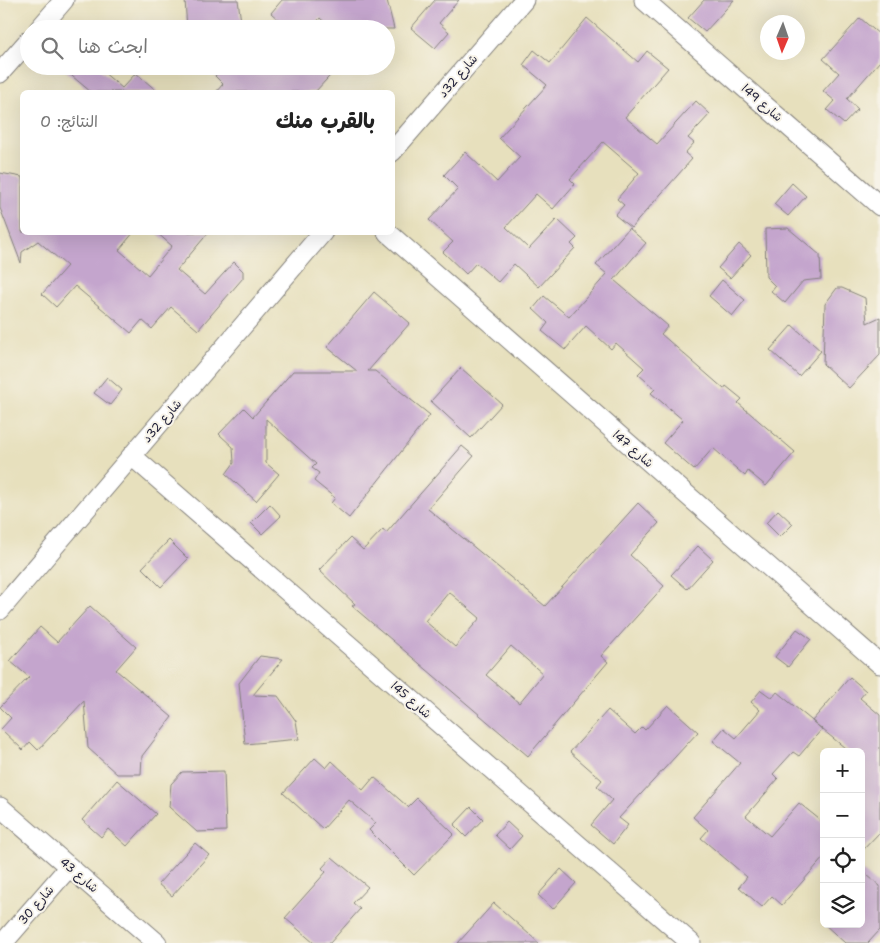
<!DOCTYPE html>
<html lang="ar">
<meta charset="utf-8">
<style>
body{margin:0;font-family:"Shantell Sans","Playpen Sans Arabic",sans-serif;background:#f6f6f6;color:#222;direction:rtl}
.controls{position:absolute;right:15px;bottom:15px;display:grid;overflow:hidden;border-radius:8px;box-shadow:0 5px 20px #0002}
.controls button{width:45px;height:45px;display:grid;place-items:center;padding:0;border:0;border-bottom:1px solid #e0e0e0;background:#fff;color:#222;font:25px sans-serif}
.compass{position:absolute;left:760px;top:15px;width:45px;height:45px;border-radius:50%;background:#fff;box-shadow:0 5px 20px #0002;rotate:182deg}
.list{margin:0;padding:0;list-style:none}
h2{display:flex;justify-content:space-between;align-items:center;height:65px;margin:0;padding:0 20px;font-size:21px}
h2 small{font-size:16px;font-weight:400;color:#767676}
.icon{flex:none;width:28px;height:28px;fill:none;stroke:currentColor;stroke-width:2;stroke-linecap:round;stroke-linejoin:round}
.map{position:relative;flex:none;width:880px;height:943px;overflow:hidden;direction:ltr}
.search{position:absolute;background:#fff;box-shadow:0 5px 20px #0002;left:20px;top:20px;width:375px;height:55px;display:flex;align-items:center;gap:12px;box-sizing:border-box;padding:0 18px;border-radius:28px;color:#767676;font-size:19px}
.panel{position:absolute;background:#fff;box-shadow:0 5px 20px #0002;left:20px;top:90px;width:375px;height:145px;border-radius:8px;direction:rtl}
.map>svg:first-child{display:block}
.building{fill:#c4a5cd;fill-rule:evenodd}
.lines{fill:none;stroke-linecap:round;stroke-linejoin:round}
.street-casing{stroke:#84817c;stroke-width:21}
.street{stroke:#fff;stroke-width:19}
.labels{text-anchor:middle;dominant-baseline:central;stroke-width:4;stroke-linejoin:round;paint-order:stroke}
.street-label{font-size:12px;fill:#22223b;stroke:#f7f3e8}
</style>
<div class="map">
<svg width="880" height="943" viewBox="0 0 880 943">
<rect width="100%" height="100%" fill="#f7f3e8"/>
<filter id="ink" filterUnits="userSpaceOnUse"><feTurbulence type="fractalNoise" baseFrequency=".02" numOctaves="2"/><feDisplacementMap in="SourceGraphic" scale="10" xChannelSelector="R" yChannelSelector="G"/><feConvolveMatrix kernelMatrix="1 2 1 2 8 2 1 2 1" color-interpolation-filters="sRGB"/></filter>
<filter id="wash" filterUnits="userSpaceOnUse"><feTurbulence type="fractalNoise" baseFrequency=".0096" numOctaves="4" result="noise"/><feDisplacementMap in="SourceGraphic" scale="20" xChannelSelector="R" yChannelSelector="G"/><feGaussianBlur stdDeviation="1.12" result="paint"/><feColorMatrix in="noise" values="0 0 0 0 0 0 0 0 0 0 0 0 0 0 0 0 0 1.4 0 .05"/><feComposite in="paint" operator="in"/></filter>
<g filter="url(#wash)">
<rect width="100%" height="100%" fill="#e7e0bd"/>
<g id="blocks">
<g class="building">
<path d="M185,0h53l4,29h-55z"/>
<path d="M282,0h105l7,29h-62l-12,-11 -9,11h-22l-18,-16z"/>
<path d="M435,0h24l-20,23 10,9 -14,16 -24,-20z"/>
<path d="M704,0h30l-29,32 -17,-14z"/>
<path d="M587,18l51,44 9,-11 21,17 -43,49 32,27 39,-43 14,13 -22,24 6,5 -9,10 7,6 -61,69 -16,-13 9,-10 -7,-6 22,-26 -36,-31 -33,37 5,5 -22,25 -17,-15 -30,33 23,22 28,-30 20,19 -6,6 4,4 -36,39 -25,-23 -16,18 -22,-19 -10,11 -23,-22 10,-10 -24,-22 29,-31 -14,-14 21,-23 32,30 23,-25 -21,-19 48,-53 -24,-20 11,-15 16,13z"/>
<path d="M860,18l20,17v26l-33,38 11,10 -14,15 -17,-14 8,-9 -12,-10 16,-18 -16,-14z"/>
<path d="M60,66h36l26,22 14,-15 22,19h-67z"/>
<path d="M224,66h115l-24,26h-99l7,-8 -8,-8z"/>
<path d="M0,173l22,4v55h112l-15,18 29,25 24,-29 -16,-14h53l-32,38 28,24 29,-32 9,9v7l-45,52 -27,-23 -19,22 -10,-9 -11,13 -56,-47 -19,21 -14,-13 25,-28 -29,-25 -16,11 -1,11 -21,-55z"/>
<path d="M792,183l14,13 -18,20 -14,-12z"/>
<path d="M629,228l17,15 -32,37 54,46 -7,8 63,55 2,-3 16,13 -4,4 57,49 -29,34 -18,-15 -3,5 -32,-28 -19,22 -31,-27 20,-23 -32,-27 4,-4 -17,-15 6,-6 -28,-25 -5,6 -25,-23 -21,24 -23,-19 6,-8 -15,-14 11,-13 25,21 38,-43 -11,-9z"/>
<path d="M788,228l32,27 1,24 -18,2 -18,22 -14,-12 4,-5 -9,-9 -1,-48z"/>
<path d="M739,244l12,11 -21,23 -12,-10z"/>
<path d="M722,280l23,20 -13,16 -23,-20z"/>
<path d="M837,288h5l23,10 2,25 13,-6v38l-31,33 -26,-24 2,-60z"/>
<path d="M374,292l36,31 -42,48h7l55,44 -81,103 -18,-15 4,-5 -21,-17 5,-8 -7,-5 4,-4 -50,-45v44l13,11 -23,27 -30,-27 8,-11 -1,-16 -14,-13 25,-26 9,9 40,-46h64l-30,-24z"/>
<path d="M792,325l29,26 -22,25 -29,-26z"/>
<path d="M461,368l41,36 -31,34 -40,-37z"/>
<path d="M107,377l15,13 -12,15 -16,-12z"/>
<path d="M462,446l12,10 -46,53 117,97 93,-103 21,20 -29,32 34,31 -63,70 7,6 -80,94 -176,-150 3,-2 -36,-34 31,-32 13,12 20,-21 3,4zM449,592l31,26 -25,29 -30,-26zM511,646l32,28 -24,29 -33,-28z"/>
<path d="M270,504l11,12 -19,18 -11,-11z"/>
<path d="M778,510l15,14 -13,13 -14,-14z"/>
<path d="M169,540l19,19 -27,28 -19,-19z"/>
<path d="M698,546l15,14 -26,29 -16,-14z"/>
<path d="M90,606l46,41 -20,23 56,47 -30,39 -1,18h-24l-29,-26 -4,-47 -46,49 -8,-8 -7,8 -22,-21 10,-11 -11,-11 29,-30 -19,-16 30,-34 17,15z"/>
<path d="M797,629l14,10 -23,28 -13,-10z"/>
<path d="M260,656l23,3 -30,36 25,1 18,25 3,18 -54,5 -6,-61z"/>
<path d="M850,677l16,14 -6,7 20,17v117l-19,20v-100h-11l-38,-31z"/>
<path d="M761,690l11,8 5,-6 45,37 -23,27 -6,-4 -20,22 5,5 -32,37 24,20 29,-33 25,20v34l-42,48 -10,-9 -10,11 -23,-20 8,-10 -46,-39 7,-8 -15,-13 47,-54 -27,-22 11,-13 12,10 24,-28 -9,-8z"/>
<path d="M668,705l30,27 -79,86 9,7 -15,19 -22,-19 21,-25 -15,-14 5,-6 -32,-28 38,-42 27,24 7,-7 3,3z"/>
<path d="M315,758l11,10 6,-7 31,29 11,-13 34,30 9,-9 37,36 -40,41 -45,-45 7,-7 -27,-23 -26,29 -40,-36z"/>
<path d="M224,771l2,60 -29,1 -28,-25 2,-23 11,-12z"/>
<path d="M117,780l39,34 -29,32 -19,-17 -7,8 -19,-17z"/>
<path d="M471,807l12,12 -17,18 -12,-12z"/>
<path d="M507,822l15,14 -12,13 -15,-14z"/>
<path d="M195,843l14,12 -37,41 -14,-12z"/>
<path d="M332,857l36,30 -15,16 7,6 -30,34h-16l-29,-25 41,-46 -4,-4z"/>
<path d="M561,869l15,14 -23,26 -15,-14z"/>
<path d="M861,870l19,16v44l-12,13h-23l-21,-19h37z"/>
<path d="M494,903l45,40h-81z"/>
</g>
</g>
</g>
<g filter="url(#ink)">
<use href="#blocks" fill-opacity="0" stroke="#84817c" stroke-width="1"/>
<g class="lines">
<g class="street-casing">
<g id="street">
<path d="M644,0l236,206"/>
<path d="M39,29l25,-29"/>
<path d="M0,73l29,-33"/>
<path d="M392,152l132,-152"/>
<path d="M387,232l493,432"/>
<path d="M132,456l559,487"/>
<path d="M0,610l323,-378"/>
<path d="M0,807l157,136"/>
<path d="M3,943l66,-76"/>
</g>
</g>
<use href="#street" class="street"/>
</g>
</g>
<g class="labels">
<g class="street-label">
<text transform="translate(458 76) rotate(-49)">شارع 32د</text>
<text transform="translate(762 103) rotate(41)">شارع 49ا</text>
<text transform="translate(162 421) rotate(-49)">شارع 32د</text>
<text transform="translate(633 449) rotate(41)">شارع 47ا</text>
<text transform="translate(411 700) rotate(41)">شارع 45ا</text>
<text transform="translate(79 875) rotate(41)">شارع 43</text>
<text transform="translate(36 905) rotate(-49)">شارع 30</text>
</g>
</g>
</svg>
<div class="controls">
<button>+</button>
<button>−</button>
<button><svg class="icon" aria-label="locate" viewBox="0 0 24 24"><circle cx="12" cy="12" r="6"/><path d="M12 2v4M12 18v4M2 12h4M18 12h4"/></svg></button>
<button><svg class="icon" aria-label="layers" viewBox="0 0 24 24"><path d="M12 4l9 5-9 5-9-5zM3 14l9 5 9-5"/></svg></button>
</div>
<svg class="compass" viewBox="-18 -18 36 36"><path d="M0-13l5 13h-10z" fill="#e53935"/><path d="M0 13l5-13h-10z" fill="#767676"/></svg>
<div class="search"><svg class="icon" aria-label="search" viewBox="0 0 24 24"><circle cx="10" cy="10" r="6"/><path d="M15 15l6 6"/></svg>ابحث هنا</div>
<section class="panel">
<h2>بالقرب منك<small>النتائج: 0</small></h2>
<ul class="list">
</ul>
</section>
</div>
